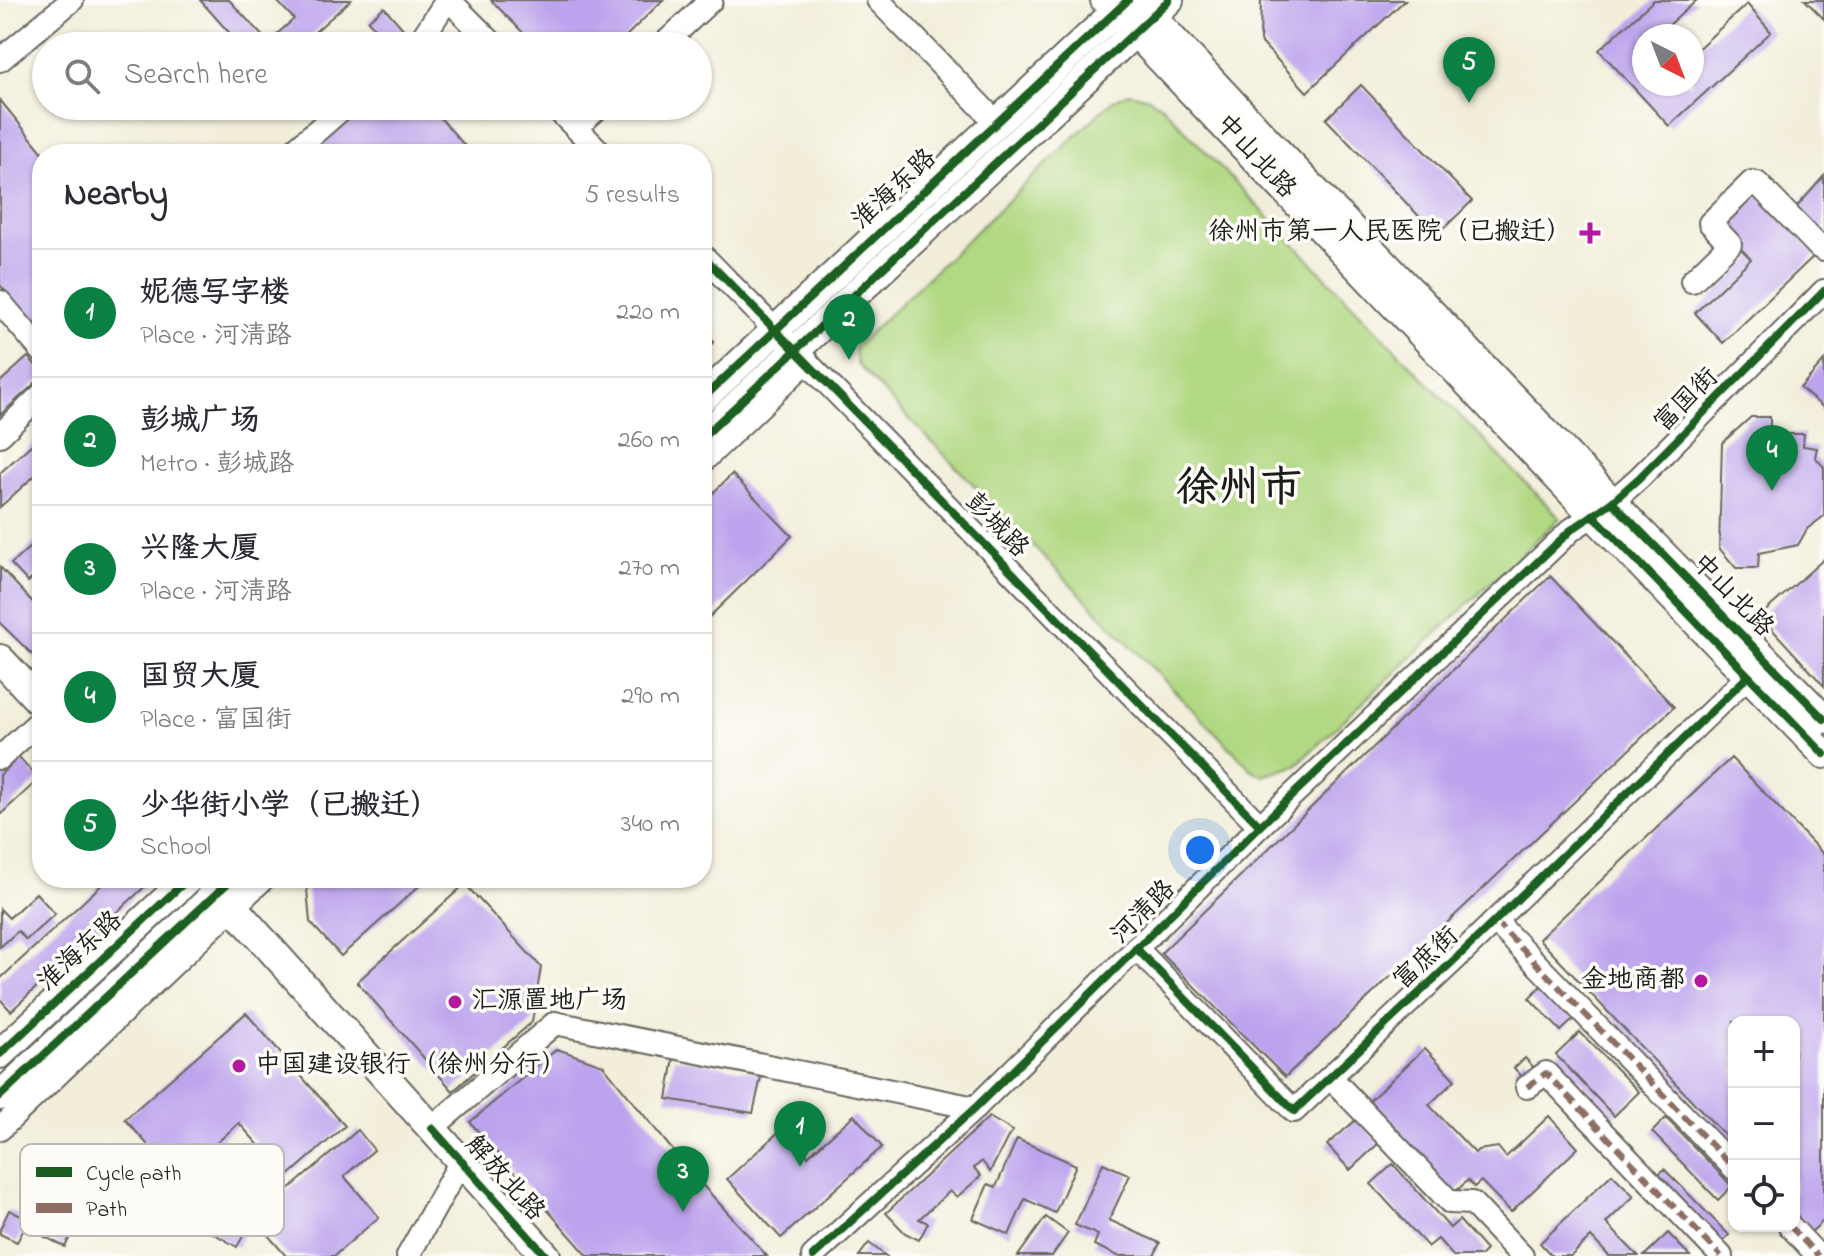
<!DOCTYPE html>
<meta charset="utf-8">
<style>
body{margin:0;font-family:"Indie Flower","LXGW WenKai TC",sans-serif;background:#f7f7f7;color:#2b2b33}
.controls{position:absolute;right:24px;bottom:24px;display:grid;overflow:hidden;border-radius:16px;box-shadow:0 2px 6px #0004}
.controls button{width:72px;height:72px;display:grid;place-items:center;padding:0;border:0;border-bottom:2px solid #e1e1e2;background:#fff;color:#2b2b33;font:40px sans-serif}
.compass{position:absolute;left:1632px;top:24px;width:72px;height:72px;border-radius:50%;background:#fff;box-shadow:0 2px 6px #0004;rotate:138deg}
.you{position:absolute;left:1200px;top:850px;width:28px;height:28px;margin:-20px;border:6px solid #fff;border-radius:50%;background:#1a73e8;box-shadow:0 0 0 12px #1a73e833}
.badge{display:grid;place-items:center;width:52px;height:52px;border-radius:50%;background:#0b8043;color:#fff;font-size:26px;font-weight:700}
.pin{position:absolute;translate:-50% -66px;filter:drop-shadow(0 2px 4px #0008)}
.pin::after{content:'';position:absolute;top:42px;width:28px;height:24px;background:inherit;clip-path:polygon(0 0,100% 0,50% 100%)}
.list{margin:0;padding:0;list-style:none}
h2{display:flex;justify-content:space-between;align-items:center;height:104px;margin:0;padding:0 32px;font-size:34px}
h2 small{font-size:26px;font-weight:400;color:#7c7c81}
.list li{display:grid;grid-template-columns:52px 1fr auto;gap:24px;align-items:center;box-sizing:border-box;height:128px;padding:0 32px;border-top:2px solid #e1e1e2}
.list b{display:block;font-size:30px;white-space:nowrap}
.list p{margin:0;font-size:26px;white-space:nowrap;color:#7c7c81}
.list em{font-size:26px;font-style:normal;color:#7c7c81}
.icon{flex:none;width:44px;height:44px;fill:none;stroke:currentColor;stroke-width:2;stroke-linecap:round;stroke-linejoin:round}
.map{position:relative;flex:none;width:1824px;height:1256px;overflow:hidden}
.search{position:absolute;background:#fff;box-shadow:0 2px 6px #0004;left:32px;top:32px;width:680px;height:88px;display:flex;align-items:center;gap:20px;box-sizing:border-box;padding:0 28px;border-radius:44px;color:#7c7c81;font-size:30px}
.panel{position:absolute;background:#fff;box-shadow:0 2px 6px #0004;left:32px;top:144px;width:680px;height:744px;border-radius:32px}
.map>svg:first-child{display:block}
.green{fill:#b1d882;stroke:#667a4f;stroke-width:2}
.building{fill:#bca3ed}
.lines{fill:none;stroke-linecap:round;stroke-linejoin:round}
.minor-casing{stroke:#67665e;stroke-width:26}
.major-casing{stroke:#67665e;stroke-width:32}
.minor{stroke:#fff;stroke-width:22}
.major{stroke:#fff;stroke-width:28}
.quiet{stroke:#8d6e63;stroke-width:6;stroke-dasharray:12 6;stroke-linecap:butt}
.cycleway-casing{stroke:#fdfcf7;stroke-width:13}
.cycleway{stroke:#1b5e20;stroke-width:8}
.poi-dot{fill:#b5179e;stroke:#fdfcf7;stroke-width:3}
.labels{text-anchor:middle;dominant-baseline:central;stroke-width:7;stroke-linejoin:round;paint-order:stroke}
.street-label{font-size:26px;fill:#1c1c1c;stroke:#fdfcf7}
.poi-label{font-size:26px;fill:#1c1c1c;stroke:#fdfcf7;text-anchor:end}
.town-label{font-size:42px;font-weight:bold;fill:#1c1c1c;stroke:#fdfcf7}
.key{fill:#fdfcf7;stroke:#bab9b5;stroke-width:2}
.key-label{font-size:22px;fill:#1c1c1c}
</style>
<div class="map">
<svg width="1824" height="1256" viewBox="0 0 1824 1256">
<rect width="100%" height="100%" fill="#fdfcf7"/>
<filter id="ink" filterUnits="userSpaceOnUse"><feTurbulence type="fractalNoise" baseFrequency=".0125" numOctaves="2"/><feDisplacementMap in="SourceGraphic" scale="16" xChannelSelector="R" yChannelSelector="G"/><feConvolveMatrix kernelMatrix="1 2 1 2 8 2 1 2 1" color-interpolation-filters="sRGB"/></filter>
<filter id="wash" filterUnits="userSpaceOnUse"><feTurbulence type="fractalNoise" baseFrequency=".006" numOctaves="4" result="noise"/><feDisplacementMap in="SourceGraphic" scale="32" xChannelSelector="R" yChannelSelector="G"/><feGaussianBlur stdDeviation="1.8" result="paint"/><feColorMatrix in="noise" values="0 0 0 0 0 0 0 0 0 0 0 0 0 0 0 0 0 1.4 0 .05"/><feComposite in="paint" operator="in"/></filter>
<g filter="url(#wash)">
<rect width="100%" height="100%" fill="#f2eeda"/>
<path class="green" d="M1129,93l20,5 14,9 218,228 179,183 -265,248 -32,10 -12,-7 -362,-371 -32,-34 -3,-16 258,-247z"/>
<g id="blocks">
<g class="building">
<path d="M200,0h29l39,42 26,-23 -18,-19h75l-52,46h-58z"/>
<path d="M491,0h172l-47,46h-80z"/>
<path d="M1261,0h144l-98,92 -47,-51z"/>
<path d="M1654,0h43l-40,36h-13v48h48v-30l55,-50 24,28 -102,94 -70,-76z"/>
<path d="M1805,0h19v19z"/>
<path d="M384,7l28,32 -7,7h-15l-22,-25z"/>
<path d="M1361,85l111,116 -35,34 -111,-116z"/>
<path d="M0,100l44,54h-2v180l-42,-49z"/>
<path d="M355,106h75l42,48h-169z"/>
<path d="M1824,176v59l-29,-26z"/>
<path d="M1751,188l65,66 -93,89 -28,-30 56,-54 -35,-36z"/>
<path d="M702,329l12,13 -12,11z"/>
<path d="M28,357l14,15v5l-42,38v-33z"/>
<path d="M1824,361v47l-24,-20z"/>
<path d="M1751,417h19v17h34l-1,12 14,2 -2,9 9,10v49l-17,13 -9,16 -39,8 -1,15h-22l-17,-20 3,-105z"/>
<path d="M42,435v34l-42,38v-34z"/>
<path d="M732,474l60,62 -90,88v-120z"/>
<path d="M42,536v34l-14,12 -17,-18z"/>
<path d="M1824,559v127l-64,-70z"/>
<path d="M0,567l42,45v48h-4l-38,-37z"/>
<path d="M1550,576l124,131 -389,370 -124,-124z"/>
<path d="M19,757l20,22 -39,36v-40z"/>
<path d="M1731,758l93,97v365l-21,20 -9,-14v-204h-60v123l-195,-206z"/>
<path d="M109,878h45l-143,133 -11,-12v-20z"/>
<path d="M306,878h122l-87,78 -31,-34z"/>
<path d="M465,884l76,83 -9,55 -79,69 -96,-109z"/>
<path d="M36,893l19,21 -29,26 -8,-9 -18,16v-38l9,9z"/>
<path d="M1543,984l32,34 -14,13 -32,-33z"/>
<path d="M246,1013l99,113 -58,51 -48,-54 -62,55 -52,-59z"/>
<path d="M1580,1032l59,60 -25,24 -58,-61z"/>
<path d="M1425,1048l30,32 -26,25 46,48 3,-3 20,-3 8,10 43,-41 29,32 -67,64 -30,-31 -7,6 -6,-7 -16,15 -86,-91z"/>
<path d="M557,1049l46,16 85,104 79,87h-179l-118,-134z"/>
<path d="M674,1058l88,15 -9,40 -86,-14z"/>
<path d="M1525,1058l13,14 -11,10 -13,-14z"/>
<path d="M854,1115l28,32 -101,91 -54,-59 56,-51 25,28z"/>
<path d="M989,1117l24,14 -5,6 -18,35 -8,-11 -8,7 7,8 -24,21 -7,-6 -31,28 9,4 -9,17 -14,-7 -19,-20z"/>
<path d="M1666,1118l66,68 -14,14 -66,-68z"/>
<path d="M1357,1119l22,24 -29,27 -23,-25z"/>
<path d="M358,1130l16,20 -30,26 35,41 -45,39h-48l-32,-37z"/>
<path d="M1017,1139l59,26 -21,48 -30,-14 -16,36 -36,-16 15,-35 8,3z"/>
<path d="M1103,1163l27,12 -21,45 51,23 -6,13h-36l-24,-11 4,-10 -23,-10z"/>
<path d="M1393,1164l57,64 9,-8 27,30 -6,6h-27l-15,-17 -10,8 -57,-63z"/>
<path d="M1664,1169l65,66 -11,11 -64,-67z"/>
<path d="M1612,1174l22,22 -28,27 32,33h-29l-18,-19 -20,19h-19l-12,-13z"/>
<path d="M157,1179l89,52 -9,16 -90,-52z"/>
<path d="M9,1210l20,10 -12,22 -17,-8v-5z"/>
<path d="M1046,1217l22,16 -16,23h-34z"/>
<path d="M43,1229l29,4 -7,14 -26,-13z"/>
<path d="M1668,1233l22,23h-46z"/>
<path d="M869,1243l17,13h-27z"/>
</g>
</g>
</g>
<g filter="url(#ink)">
<use href="#blocks" fill-opacity="0" stroke="#67665e" stroke-width="2"/>
<g class="lines">
<g class="minor-casing">
<g id="minor">
<path d="M449,0l46,46"/>
<path d="M878,0l119,123"/>
<path d="M412,46l11,-9 24,-37"/>
<path d="M662,46l49,-46"/>
<path d="M0,60l72,-60"/>
<path d="M554,106l48,48"/>
<path d="M576,128l24,-22"/>
<path d="M290,154l55,-48"/>
<path d="M702,255l558,571"/>
<path d="M1692,281l38,-37 -20,-21 42,-41 5,1 62,64 5,3"/>
<path d="M0,302l42,49"/>
<path d="M0,435l42,-41"/>
<path d="M702,462l105,-101"/>
<path d="M0,758l42,-39"/>
<path d="M1495,921l239,247"/>
<path d="M1136,948l158,163 175,-165 279,-270"/>
<path d="M1332,1079l118,123 22,1 50,53"/>
<path d="M1527,1087l19,-14 175,183"/>
<path d="M432,1128l123,-105 420,85"/>
<path d="M0,1129l264,-251"/>
<path d="M1790,1226l28,30"/>
<path d="M408,1256l53,-95"/>
<path d="M813,1256l162,-148 285,-282 311,-296 41,-28 27,-24 185,-187"/>
</g>
</g>
<g class="major-casing">
<g id="major">
<path d="M1105,0l474,500 245,254"/>
<path d="M1136,0l139,149 355,372 194,198"/>
<path d="M702,399l426,-399"/>
<path d="M702,438l467,-438"/>
<path d="M0,659l42,45"/>
<path d="M207,878l339,378"/>
<path d="M0,1054l189,-176"/>
<path d="M0,1096l233,-218"/>
</g>
</g>
<use href="#minor" class="minor"/>
<use href="#major" class="major"/>
<g class="quiet">
<path d="M1495,921l239,247"/>
<path d="M1527,1087l19,-14 175,183"/>
<path d="M1790,1226l28,30"/>
</g>
<g class="cycleway-casing">
<g id="cycleway">
<path d="M702,255l558,571"/>
<path d="M702,399l426,-399"/>
<path d="M702,438l467,-438"/>
<path d="M1612,502l212,217"/>
<path d="M1593,515l231,239"/>
<path d="M1136,948l158,163 175,-165 279,-270"/>
<path d="M0,1054l189,-176"/>
<path d="M0,1096l233,-218"/>
<path d="M432,1128l114,128"/>
<path d="M813,1256l162,-148 285,-282 311,-296 41,-28 27,-24 185,-187"/>
</g>
</g>
<use href="#cycleway" class="cycleway"/>
</g>
</g>
<g class="poi-dot">
<path d="M1586 221h8v8h8v8h-8v8h-8v-8h-8v-8h8z"/>
<circle cx="1701" cy="981" r="8"/>
<circle cx="455" cy="1002" r="8"/>
<circle cx="239" cy="1066" r="8"/>
</g>
<g class="labels">
<g class="street-label">
<text transform="translate(1255 157) rotate(47)">中山北路</text>
<text transform="translate(895 190) rotate(-43)">淮海东路</text>
<text transform="translate(1687 401) rotate(-45)">富国街</text>
<text transform="translate(996 526) rotate(46)">彭城路</text>
<text transform="translate(1732 596) rotate(46)">中山北路</text>
<text transform="translate(1144 913) rotate(-45)">河清路</text>
<text transform="translate(81 952) rotate(-43)">淮海东路</text>
<text transform="translate(1427 959) rotate(-43)">富庶街</text>
<text transform="translate(504 1179) rotate(48)">解放北路</text>
</g>
<g class="poi-label">
<text x="1572" y="233">徐州市第一人民医院（已搬迁）</text>
<text x="1685" y="981">金地商都</text>
<text x="471" y="1002" text-anchor="start">汇源置地广场</text>
<text x="255" y="1066" text-anchor="start">中国建设银行（徐州分行）</text>
</g>
<g class="town-label">
<text x="1239" y="489">徐州市</text>
</g>
</g>
<rect x="20" y="1144" width="264" height="92" rx="12" class="key"/>
<rect x="36" y="1167" width="36" height="10" fill="#1b5e20"/>
<rect x="36" y="1203" width="36" height="10" fill="#8d6e63"/>
<g class="key-label">
<text x="86" y="1180">Cycle path</text>
<text x="86" y="1216">Path</text>
</g>
</svg>
<div class="controls">
<button>+</button>
<button>−</button>
<button><svg class="icon" aria-label="locate" viewBox="0 0 24 24"><circle cx="12" cy="12" r="6"/><path d="M12 2v4M12 18v4M2 12h4M18 12h4"/></svg></button>
</div>
<svg class="compass" viewBox="-18 -18 36 36"><path d="M0-13l5 13h-10z" fill="#e53935"/><path d="M0 13l5-13h-10z" fill="#7c7c81"/></svg>
<div class="you"></div>
<div class="pin badge" style="left:800px;top:1167px">1</div>
<div class="pin badge" style="left:849px;top:360px">2</div>
<div class="pin badge" style="left:683px;top:1212px">3</div>
<div class="pin badge" style="left:1772px;top:491px">4</div>
<div class="pin badge" style="left:1469px;top:103px">5</div>
<div class="search"><svg class="icon" aria-label="search" viewBox="0 0 24 24"><circle cx="10" cy="10" r="6"/><path d="M15 15l6 6"/></svg>Search here</div>
<section class="panel">
<h2>Nearby<small>5 results</small></h2>
<ul class="list">
<li><span class="badge">1</span><div><b>妮德写字楼</b><p>Place · 河清路</p></div><em>220 m</em></li>
<li><span class="badge">2</span><div><b>彭城广场</b><p>Metro · 彭城路</p></div><em>260 m</em></li>
<li><span class="badge">3</span><div><b>兴隆大厦</b><p>Place · 河清路</p></div><em>270 m</em></li>
<li><span class="badge">4</span><div><b>国贸大厦</b><p>Place · 富国街</p></div><em>290 m</em></li>
<li><span class="badge">5</span><div><b>少华街小学（已搬迁）</b><p>School</p></div><em>340 m</em></li>
</ul>
</section>
</div>
